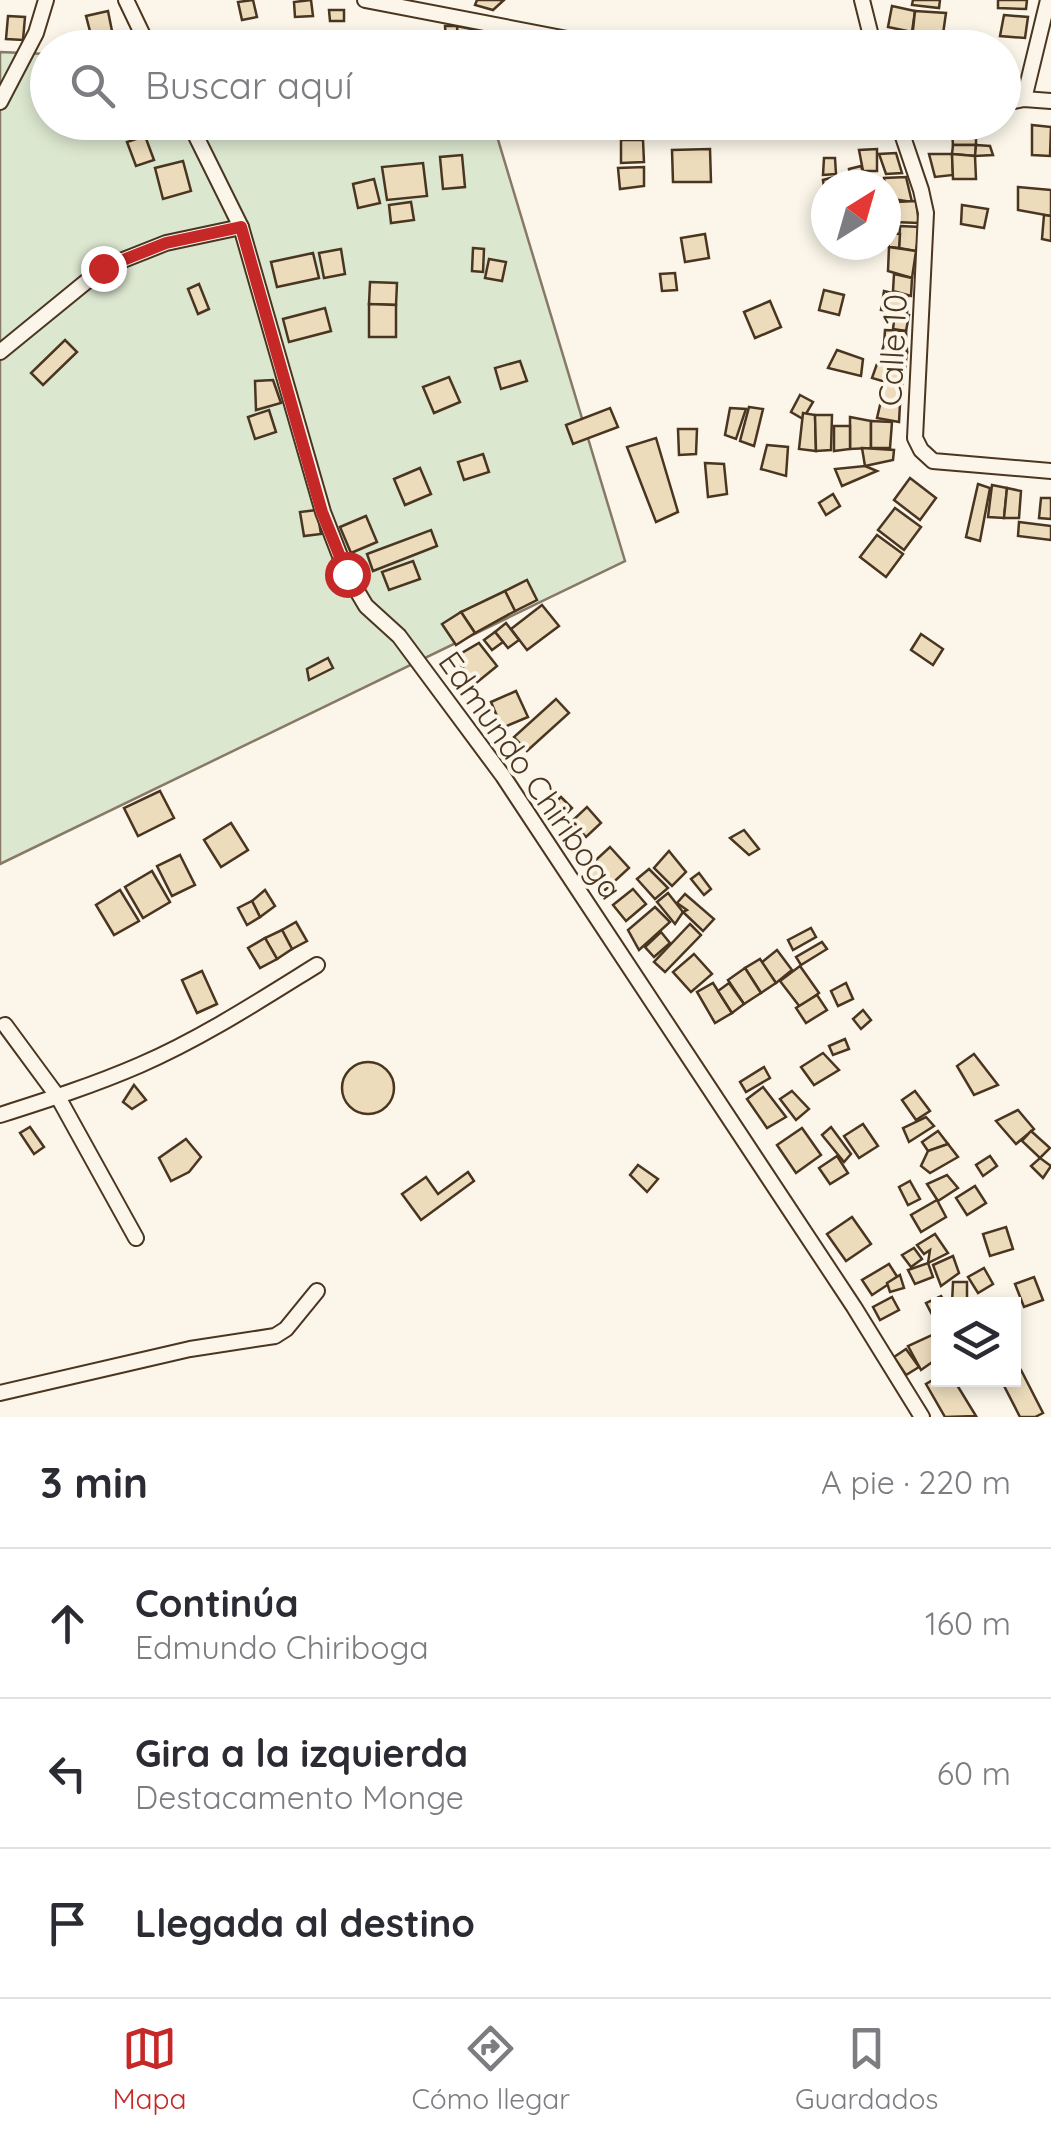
<!DOCTYPE html>
<html lang="es">
<meta charset="utf-8">
<style>
body{margin:0;font-family:Quicksand,sans-serif;background:#f2f2f3;color:#2b2b33}
.controls{position:absolute;right:30px;bottom:30px;display:grid;overflow:hidden;border-radius:0px;box-shadow:0 5px 15px #0003}
.controls button{width:90px;height:90px;display:grid;place-items:center;padding:0;border:0;border-bottom:2px solid #e1e1e2;background:#fff;color:#2b2b33;font:50px sans-serif}
.compass{position:absolute;left:811px;top:170px;width:90px;height:90px;border-radius:50%;background:#fff;box-shadow:0 5px 15px #0003;rotate:37deg}
.stop{position:absolute;width:30px;height:30px;margin:-22px;border:8px solid #c62828;border-radius:50%;background:#fff}
.stop.end{background:#c62828;border-color:#fff;box-shadow:0 2px 10px #0008}
.list{margin:0;padding:0;list-style:none}
h2{display:flex;justify-content:space-between;align-items:center;height:130px;margin:0;padding:0 40px;font-size:42px}
h2 small{font-size:32px;font-weight:400;color:#7c7c81}
.list li{display:grid;grid-template-columns:65px 1fr auto;gap:30px;align-items:center;box-sizing:border-box;height:150px;padding:0 40px;border-top:2px solid #e1e1e2}
.list b{display:block;font-size:38px;white-space:nowrap}
.list p{margin:0;font-size:32px;white-space:nowrap;color:#7c7c81}
.list em{font-size:32px;font-style:normal;color:#7c7c81}
.icon{flex:none;width:55px;height:55px;fill:none;stroke:currentColor;stroke-width:2;stroke-linecap:round;stroke-linejoin:round}
.map{position:relative;flex:none;width:1051px;height:1417px;overflow:hidden}
.search{position:absolute;background:#fff;box-shadow:0 5px 15px #0003;left:30px;right:30px;top:30px;height:110px;display:flex;align-items:center;gap:25px;box-sizing:border-box;padding:0 35px;border-radius:55px;color:#7c7c81;font-size:38px}
.sheet{height:580px;background:#fff}
nav{display:flex;justify-content:space-around;align-items:center;box-sizing:border-box;height:140px;border-top:2px solid #e1e1e2;background:#fff;font-size:28px;color:#7c7c81}
nav a{display:grid;justify-items:center;gap:5px}
nav .on{color:#c62828}
.map>svg:first-child{display:block}
.green{fill:#dce7d0;stroke:#887966;stroke-width:2.5}
.building{fill:#ecdcbc;stroke:#4a3520;stroke-width:2.5}
.lines{fill:none;stroke-linecap:round;stroke-linejoin:round}
.minor-casing{stroke:#4a3520;stroke-width:18}
.minor{stroke:#fbf6e9;stroke-width:14}
.route{stroke:#c62828;stroke-width:12}
.labels{text-anchor:middle;dominant-baseline:central;stroke-width:8;stroke-linejoin:round;paint-order:stroke}
.street-label{font-size:32px;fill:#4a3520;stroke:#fbf6e9}
</style>
<div class="map">
<svg width="1051" height="1417" viewBox="0 0 1051 1417">
<rect width="100%" height="100%" fill="#fbf6e9"/>
<path class="green" d="M0,52l47,2 1,68 445,1 132,438 -625,303z"/>
<g class="building">
<path d="M253,0l4,17 -15,3 -4,-18z"/>
<path d="M311,0l2,16 -18,1 -1,-15z"/>
<path d="M477,0h27l-11,10 -18,-5z"/>
<path d="M913,0h27l-1,8 -27,-3z"/>
<path d="M998,0h29l-1,9 -28,-1z"/>
<path d="M892,6l23,5 -3,21 -24,-5z"/>
<path d="M329,10h15v11h-14z"/>
<path d="M108,11l4,20 -21,4 -5,-19z"/>
<path d="M915,11l31,2 -5,35h-30z"/>
<path d="M1004,15l24,2 -3,21 -25,-2z"/>
<path d="M8,16l17,1 -2,23 -17,-1z"/>
<path d="M445,26h12l1,14 -12,1z"/>
<path d="M457,26l19,4 -2,9 -16,1z"/>
<path d="M858,32l3,16h-40l-1,-10z"/>
<path d="M395,36l16,1v11h-16z"/>
<path d="M119,37l2,11h-27l-1,-7z"/>
<path d="M1004,72l12,1 -4,19 -8,-1z"/>
<path d="M1032,125l19,2 -1,29 -18,-1z"/>
<path d="M952,131h24v14h-23z"/>
<path d="M145,136l9,24 -18,6 -9,-24z"/>
<path d="M621,140h22l1,22 -23,1z"/>
<path d="M953,145h23l-1,11 -23,-2z"/>
<path d="M976,145l14,1 3,9 -18,1z"/>
<path d="M710,149l1,33h-38l-1,-32z"/>
<path d="M877,149v22h-14l-4,-21z"/>
<path d="M896,153l6,20 -16,1 -7,-20z"/>
<path d="M929,154h23l1,21 -18,2z"/>
<path d="M952,154l23,2 1,23h-23z"/>
<path d="M462,155l3,32 -22,2 -3,-32z"/>
<path d="M824,158h11l1,16 -13,1z"/>
<path d="M183,161l8,30 -28,8 -8,-31z"/>
<path d="M423,163l4,33 -40,4 -5,-33z"/>
<path d="M861,166l7,19h-17l-2,-16z"/>
<path d="M644,167v19l-24,3 -2,-21z"/>
<path d="M845,174l2,8 -21,3 -2,3 -1,-8z"/>
<path d="M906,177l6,25 -26,-4 -2,-20z"/>
<path d="M374,179l6,24 -22,5 -5,-24z"/>
<path d="M1018,187l33,3v26l-33,-6z"/>
<path d="M916,201l3,22 -26,-1 2,-20z"/>
<path d="M411,202l3,18 -23,3 -2,-18z"/>
<path d="M962,205l26,4 -4,19 -23,-4z"/>
<path d="M1044,215l7,1v25l-9,-2z"/>
<path d="M900,226l20,1 -4,24 -17,-3z"/>
<path d="M886,233l14,1 -1,14 -10,-1z"/>
<path d="M705,234l4,24 -24,4 -4,-24z"/>
<path d="M889,247l27,4 -4,27 -24,-7z"/>
<path d="M473,248l11,1 -1,23 -11,-1z"/>
<path d="M341,249l4,25 -21,4 -5,-25z"/>
<path d="M313,253l6,25 -42,9 -6,-25z"/>
<path d="M489,259l17,3 -4,19 -17,-3z"/>
<path d="M675,273l2,17 -15,1 -2,-17z"/>
<path d="M894,274l18,4 -1,18 -18,-5z"/>
<path d="M370,282l27,1 -1,22 -27,-1z"/>
<path d="M199,284l10,25 -11,5 -10,-25z"/>
<path d="M824,290l20,5 -5,20 -20,-5z"/>
<path d="M884,291l24,6 -1,16 -26,-3z"/>
<path d="M770,301l11,26 -26,11 -11,-26z"/>
<path d="M369,304l27,1v32h-27z"/>
<path d="M325,308l6,23 -42,11 -6,-23z"/>
<path d="M895,313l14,2 -3,16 -13,-2z"/>
<path d="M885,330l21,1 1,21 -23,-7z"/>
<path d="M65,340l12,12 -34,33 -12,-12z"/>
<path d="M884,345l23,7 -2,17 -27,-8z"/>
<path d="M837,350l26,9 -2,17 -33,-8z"/>
<path d="M520,361l7,20 -26,8 -6,-21z"/>
<path d="M878,361l27,8 -3,18 -30,-9z"/>
<path d="M449,377l11,25 -26,11 -11,-26z"/>
<path d="M273,380l8,23 -25,7 -1,-29z"/>
<path d="M885,383l17,4 -2,17 -19,-3z"/>
<path d="M800,395l13,7 -10,17 -12,-7z"/>
<path d="M881,401l19,3 -1,18 -22,-4z"/>
<path d="M749,407l14,2 -9,37 -14,-5z"/>
<path d="M610,408l8,19 -45,17 -7,-19z"/>
<path d="M730,408l16,1 -10,30 -11,-4z"/>
<path d="M269,410l7,22 -21,7 -7,-22z"/>
<path d="M803,413l12,2 1,36 -17,-2z"/>
<path d="M815,415h17l-1,35 -15,1z"/>
<path d="M850,417l21,4v27l-21,1z"/>
<path d="M871,421l21,1 -2,26h-19z"/>
<path d="M834,426h16v23l-16,2z"/>
<path d="M678,429h19l-1,25 -17,1z"/>
<path d="M656,438l22,74 -22,10 -29,-75z"/>
<path d="M767,445l21,2 -2,29 -25,-7z"/>
<path d="M862,448l32,2 -1,10 -28,6z"/>
<path d="M483,454l6,18 -25,8 -6,-18z"/>
<path d="M705,463l19,1 3,30 -19,3z"/>
<path d="M865,466l12,5 -35,15 -7,-17z"/>
<path d="M420,468l11,26 -26,11 -11,-26z"/>
<path d="M910,478l26,20 -16,22 -26,-20z"/>
<path d="M978,484l12,4 -10,53 -14,-4z"/>
<path d="M992,485l15,3 -3,30 -16,-1z"/>
<path d="M1007,488l14,3 -2,27h-15z"/>
<path d="M833,494l7,12 -14,9 -7,-12z"/>
<path d="M1041,498h10v21l-12,-1z"/>
<path d="M895,508l26,19 -17,23 -26,-20z"/>
<path d="M317,510l4,24 -17,2 -4,-24z"/>
<path d="M366,516l11,26 -26,11 -11,-26z"/>
<path d="M1019,522l32,4v14l-33,-4z"/>
<path d="M431,530l6,16 -64,25 -6,-17z"/>
<path d="M877,535l26,19 -17,23 -26,-20z"/>
<path d="M413,561l7,18 -31,11 -7,-18z"/>
<path d="M527,580l10,20 -22,11 -10,-20z"/>
<path d="M505,591l10,20 -40,22 -14,-21z"/>
<path d="M542,605l17,21 -32,24 -16,-21z"/>
<path d="M461,612l14,21 -19,12 -14,-21z"/>
<path d="M506,623l13,17 -11,8 -13,-16z"/>
<path d="M495,632l8,10 -11,8 -8,-10z"/>
<path d="M921,634l22,15 -10,16 -22,-15z"/>
<path d="M479,643l18,23 -22,18 -20,-27z"/>
<path d="M328,658l5,10 -24,12 -2,-11z"/>
<path d="M516,691l12,26 -26,11 -11,-26z"/>
<path d="M556,699l13,14 -42,38 -13,-14z"/>
<path d="M160,791l14,27 -36,18 -14,-28z"/>
<path d="M561,797l11,11 -13,13 -11,-12z"/>
<path d="M587,807l14,16 -15,14 -14,-16z"/>
<path d="M231,823l17,27 -27,17 -17,-27z"/>
<path d="M744,830l15,19 -10,6 -19,-17z"/>
<path d="M610,847l19,21 -24,22 -19,-21z"/>
<path d="M669,851l17,21 -14,14 -18,-18z"/>
<path d="M180,855l15,30 -23,11 -15,-30z"/>
<path d="M649,869l19,19 -13,11 -18,-20z"/>
<path d="M152,871l18,31 -27,16 -18,-31z"/>
<path d="M699,873l12,16 -7,6 -13,-16z"/>
<path d="M633,889l13,15 -20,17 -13,-16z"/>
<path d="M120,890l19,31 -25,14 -18,-30z"/>
<path d="M265,890l10,16 -15,11 -8,-16z"/>
<path d="M668,893l15,19 -8,12 -18,-22z"/>
<path d="M685,894l29,25 -11,12 -20,-19 4,-2 -10,-7z"/>
<path d="M252,901l8,16 -13,8 -9,-17z"/>
<path d="M655,907l15,15 -31,28 -11,-20z"/>
<path d="M296,922l11,19 -15,8 -10,-19z"/>
<path d="M690,924l11,11 -36,37 -11,-10z"/>
<path d="M811,928l5,9 -23,13 -5,-10z"/>
<path d="M282,930l10,19 -15,10 -12,-21z"/>
<path d="M661,932l9,11 -16,14 -9,-10z"/>
<path d="M265,938l12,21 -17,9 -12,-20z"/>
<path d="M822,942l5,7 -26,16 -5,-8z"/>
<path d="M777,950l15,20 -16,13 -15,-20z"/>
<path d="M694,954l18,20 -21,18 -18,-20z"/>
<path d="M760,959l16,24 -15,10 -16,-25z"/>
<path d="M800,966l19,27 -19,14 -20,-26z"/>
<path d="M745,968l16,25 -17,11 -16,-24z"/>
<path d="M202,971l15,33 -20,9 -15,-33z"/>
<path d="M713,983l19,30 -17,10 -18,-31z"/>
<path d="M729,983l15,21 -12,9 -14,-22z"/>
<path d="M846,983l7,16 -15,7 -7,-15z"/>
<path d="M817,995l10,15 -21,13 -10,-15z"/>
<path d="M863,1010l8,10 -10,9 -8,-10z"/>
<path d="M845,1039l4,10 -16,6 -4,-9z"/>
<path d="M823,1053l16,17 -25,15 -13,-18z"/>
<path d="M974,1054l24,31 -24,10 -17,-29z"/>
<circle cx="368" cy="1088" r="26"/>
<path d="M764,1067l6,11 -24,14 -6,-10z"/>
<path d="M134,1085l12,15 -14,9 -9,-7z"/>
<path d="M763,1087l23,30 -19,11 -20,-29z"/>
<path d="M792,1091l17,18 -13,11 -16,-21z"/>
<path d="M915,1091l15,20 -14,9 -14,-20z"/>
<path d="M1018,1110l16,19 -18,15 -20,-23z"/>
<path d="M926,1117l8,9 -25,16 -6,-14z"/>
<path d="M863,1124l15,22 -19,12 -15,-22z"/>
<path d="M30,1127l14,20 -10,7 -14,-21z"/>
<path d="M831,1127l20,27 -7,8 -22,-27z"/>
<path d="M802,1128l19,27 -25,18 -19,-28z"/>
<path d="M938,1131l10,13 -20,7 -6,-9z"/>
<path d="M1031,1131l19,17 -10,10 -18,-17z"/>
<path d="M186,1139l15,18 -12,15 -18,9 -12,-23z"/>
<path d="M948,1144l10,13 -28,16 -9,-7 7,-15z"/>
<path d="M837,1156l11,17 -18,11 -11,-16z"/>
<path d="M990,1156l7,10 -14,10 -7,-11z"/>
<path d="M1040,1158l11,8 -8,12 -12,-12z"/>
<path d="M638,1165l20,14 -11,13 -17,-17z"/>
<path d="M468,1172l6,9 -53,39 -19,-26 24,-17 12,17z"/>
<path d="M947,1175l11,13 -20,13 -11,-17z"/>
<path d="M910,1181l10,18 -12,6 -9,-18z"/>
<path d="M975,1186l11,17 -19,12 -11,-17z"/>
<path d="M937,1200l9,17 -25,15 -10,-17z"/>
<path d="M852,1217l19,27 -25,17 -19,-27z"/>
<path d="M1006,1227l7,22 -23,7 -7,-22z"/>
<path d="M935,1234l13,19 -20,10 2,-13 -6,4 -7,-9z"/>
<path d="M914,1248l8,11 -11,8 -9,-12z"/>
<path d="M953,1256l6,17 -18,13 -8,-21z"/>
<path d="M928,1263l5,14 -18,7 -7,-14z"/>
<path d="M889,1264l9,14 -26,17 -10,-15z"/>
<path d="M984,1268l9,16 -15,9 -10,-16z"/>
<path d="M900,1275l4,13 -14,4 -3,-9z"/>
<path d="M1034,1277l9,23 -19,7 -9,-23z"/>
<path d="M953,1282h14v22h-15z"/>
<path d="M941,1296l5,8h-8v22l-12,-23z"/>
<path d="M892,1297l7,13 -19,10 -7,-13z"/>
<path d="M934,1334l4,7v17l-17,12 -13,-24z"/>
<path d="M906,1349l13,18 -13,8 -12,-18z"/>
<path d="M1021,1370l22,43 -8,4h-15l-19,-37h13v-7z"/>
<path d="M938,1377v3h16l22,36 -31,1 -19,-33z"/>
</g>
<g class="lines">
<g class="minor-casing">
<g id="minor">
<path d="M126,0l23,48"/>
<path d="M365,0l249,48"/>
<path d="M862,0l12,48"/>
<path d="M1024,99l24,-99"/>
<path d="M0,102l36,-69 10,-33"/>
<path d="M1004,103l20,-4 27,2"/>
<path d="M189,122l52,105 82,285 24,62 19,32 33,30 104,140 351,531 68,110"/>
<path d="M898,122l23,68 5,23 -11,225 6,12 12,11 118,10"/>
<path d="M0,352l103,-84 63,-25 75,-16"/>
<path d="M5,1025l53,72 78,141"/>
<path d="M0,1115c47,-15 94,-30 140,-50 62,-27 119,-64 177,-100"/>
<path d="M0,1393l190,-44 85,-13 11,-7 31,-38"/>
</g>
</g>
<use href="#minor" class="minor"/>
</g>
<g class="lines">
<path class="route" d="M103,268l63,-25 75,-16 81,285 25,62"/>
</g>
<g class="labels">
<g class="street-label">
<text transform="translate(892 350) rotate(-87)">Calle 10</text>
<text transform="translate(531 775) rotate(55)">Edmundo Chiriboga</text>
</g>
</g>
</svg>
<div class="controls">
<button><svg class="icon" aria-label="layers" viewBox="0 0 24 24"><path d="M12 4l9 5-9 5-9-5zM3 14l9 5 9-5"/></svg></button>
</div>
<svg class="compass" viewBox="-18 -18 36 36"><path d="M0-13l5 13h-10z" fill="#e53935"/><path d="M0 13l5-13h-10z" fill="#7c7c81"/></svg>
<div class="stop" style="left:347px;top:574px"></div>
<div class="stop end" style="left:103px;top:268px"></div>
<div class="search"><svg class="icon" aria-label="search" viewBox="0 0 24 24"><circle cx="10" cy="10" r="6"/><path d="M15 15l6 6"/></svg>Buscar aquí</div>
</div>
<section class="sheet">
<h2>3 min<small>A pie · 220 m</small></h2>
<ul class="list">
<li><svg class="icon" aria-label="ahead" viewBox="0 0 24 24"><path d="M12 20V5M6 11l6-6 6 6"/></svg><div><b>Continúa</b><p>Edmundo Chiriboga</p></div><em>160 m</em></li>
<li><svg class="icon" aria-label="left" viewBox="0 0 24 24"><path d="M17 20v-9H6M10 6l-5 5 5 5"/></svg><div><b>Gira a la izquierda</b><p>Destacamento Monge</p></div><em>60 m</em></li>
<li><svg class="icon" aria-label="arrive" viewBox="0 0 24 24"><path d="M6 21V4h12l-3 4 3 4H6"/></svg><div><b>Llegada al destino</b></div></li>
</ul>
</section>
<nav>
<a class="on"><svg class="icon" aria-label="map" viewBox="0 0 24 24"><path d="M3 6l6-2 6 2 6-2v14l-6 2-6-2-6 2zM9 4v14M15 6v14"/></svg>Mapa</a>
<a><svg class="icon" aria-label="directions" viewBox="0 0 24 24"><path d="M12 3l9 9-9 9-9-9zM9 14v-3h6M13 9l2 2-2 2"/></svg>Cómo llegar</a>
<a><svg class="icon" aria-label="saved" viewBox="0 0 24 24"><path d="M7 4h10v16l-5-4-5 4z"/></svg>Guardados</a>
</nav>
